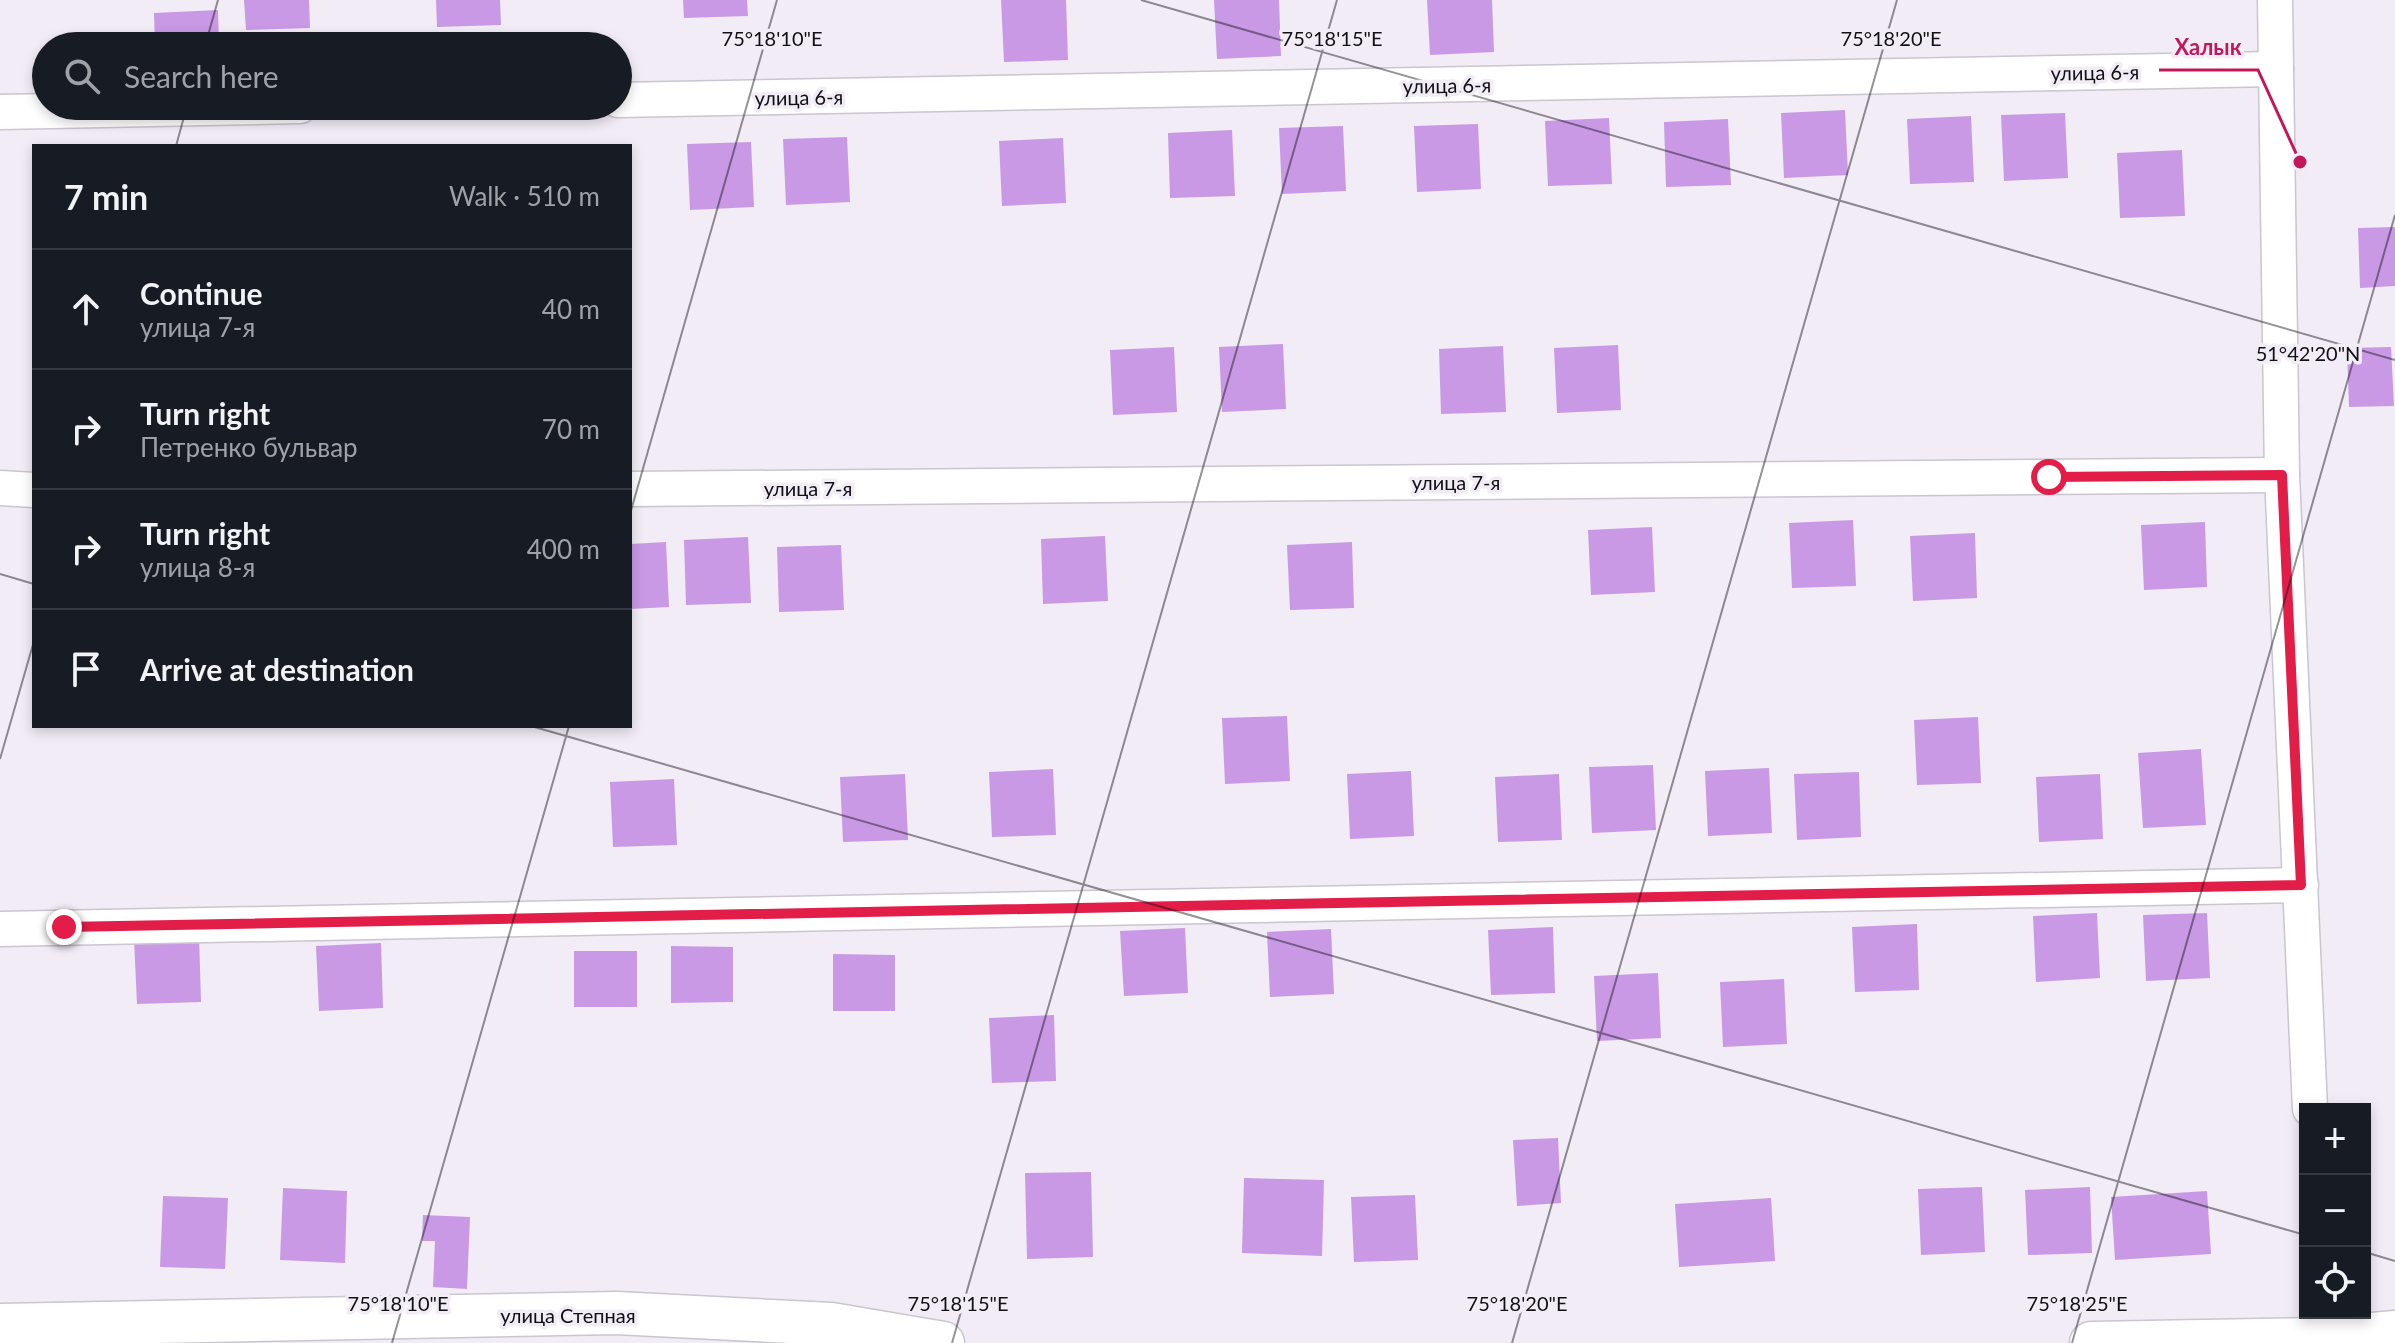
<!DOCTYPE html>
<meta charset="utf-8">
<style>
body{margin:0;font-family:Lato,sans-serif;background:#20242c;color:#f1f3f6}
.controls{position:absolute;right:24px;bottom:24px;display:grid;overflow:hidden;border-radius:0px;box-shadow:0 4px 12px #0003}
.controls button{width:72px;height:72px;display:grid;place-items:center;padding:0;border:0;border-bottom:2px solid #363941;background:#171b24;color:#f1f3f6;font:40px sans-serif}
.stop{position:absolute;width:24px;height:24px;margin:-18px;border:6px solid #e11d48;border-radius:50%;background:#fff}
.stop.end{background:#e11d48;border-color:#fff;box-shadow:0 2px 8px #0008}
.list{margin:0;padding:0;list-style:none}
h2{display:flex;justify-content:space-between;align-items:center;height:104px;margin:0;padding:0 32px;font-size:34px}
h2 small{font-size:26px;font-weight:400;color:#9ea1a6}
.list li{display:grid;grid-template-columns:52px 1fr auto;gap:24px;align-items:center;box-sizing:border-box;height:120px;padding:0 32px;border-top:2px solid #363941}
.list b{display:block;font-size:30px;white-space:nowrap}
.list p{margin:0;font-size:26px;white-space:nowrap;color:#9ea1a6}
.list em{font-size:26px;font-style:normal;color:#9ea1a6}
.icon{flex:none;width:44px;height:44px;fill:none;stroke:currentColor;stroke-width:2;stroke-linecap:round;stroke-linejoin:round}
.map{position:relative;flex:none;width:2395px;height:1343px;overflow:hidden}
.search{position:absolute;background:#171b24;box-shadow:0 4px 12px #0003;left:32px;top:32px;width:600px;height:88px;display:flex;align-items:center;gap:20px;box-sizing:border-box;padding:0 28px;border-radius:44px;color:#9ea1a6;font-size:30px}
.panel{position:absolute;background:#171b24;box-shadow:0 4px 12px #0003;left:32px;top:144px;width:600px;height:584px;border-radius:0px}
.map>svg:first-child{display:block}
.building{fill:#c999e5}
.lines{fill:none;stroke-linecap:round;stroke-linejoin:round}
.minor-casing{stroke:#cac5ce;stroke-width:37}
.tertiary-casing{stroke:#cac5ce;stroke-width:45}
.minor{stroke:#fff;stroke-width:34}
.tertiary{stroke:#fff;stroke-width:42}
.route{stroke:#e11d48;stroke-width:10}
.ticks{fill:none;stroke:#111013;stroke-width:2;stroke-opacity:0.45}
.labels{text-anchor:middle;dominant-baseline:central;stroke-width:7;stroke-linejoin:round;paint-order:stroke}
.street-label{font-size:20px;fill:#111013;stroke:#f2ecf6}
.ticks-label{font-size:20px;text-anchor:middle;fill:#111013;stroke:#f2ecf6;stroke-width:7;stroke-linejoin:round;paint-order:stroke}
.leader{fill:none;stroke:#c2185b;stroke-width:3}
.callout-dot{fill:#c2185b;stroke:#f2ecf6;stroke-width:3}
.callout-label{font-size:22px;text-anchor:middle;font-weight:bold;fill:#c2185b;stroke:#f2ecf6;stroke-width:7;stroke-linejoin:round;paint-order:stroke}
</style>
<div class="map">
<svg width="2395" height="1343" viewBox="0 0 2395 1343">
<rect width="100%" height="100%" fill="#f2ecf6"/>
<g class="building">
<path d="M244,0h65l1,28 -64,2z"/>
<path d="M436,0h64l1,25 -64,2z"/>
<path d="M683,0h64l1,16 -64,2z"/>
<path d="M1001,0h65l2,60 -64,2z"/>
<path d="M1214,0h65l2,56 -64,3z"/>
<path d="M1427,0h65l2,52 -64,3z"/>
<path d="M218,10l1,36h-64l-1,-33z"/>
<path d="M1845,110l3,65 -64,3 -3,-65z"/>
<path d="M2065,113l3,65 -64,3 -3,-66z"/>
<path d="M1971,116l3,66 -64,2 -3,-65z"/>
<path d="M1609,118l3,66 -64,2 -3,-65z"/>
<path d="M1728,119l3,66 -65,2 -2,-65z"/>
<path d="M1478,124l3,65 -64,3 -3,-66z"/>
<path d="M1343,126l3,65 -64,3 -3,-66z"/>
<path d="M1232,130l3,66 -65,2 -2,-65z"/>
<path d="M847,137l3,65 -64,3 -3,-66z"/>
<path d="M1063,138l3,65 -64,3 -3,-65z"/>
<path d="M751,142l3,65 -64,3 -3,-66z"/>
<path d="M2182,150l3,66 -65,2 -3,-65z"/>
<path d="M2395,227v59l-35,2 -2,-60z"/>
<path d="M1283,344l3,65 -64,3 -3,-65z"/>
<path d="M1618,345l3,65 -64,3 -3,-65z"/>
<path d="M1503,346l3,66 -65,2 -2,-65z"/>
<path d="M1174,347l3,65 -64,3 -3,-65z"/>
<path d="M2391,347l3,59 -45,1 -2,-59z"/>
<path d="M1853,520l3,66 -64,2 -3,-65z"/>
<path d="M2205,522l2,65 -63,3 -3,-65z"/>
<path d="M1652,527l3,65 -64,3 -3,-65z"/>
<path d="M1975,533l2,65 -64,3 -3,-65z"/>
<path d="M1105,536l3,65 -65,3 -2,-65z"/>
<path d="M748,537l3,66 -65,2 -2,-65z"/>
<path d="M666,542l3,65 -39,2v-65z"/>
<path d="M1352,542l2,66 -64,2 -3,-65z"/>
<path d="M841,545l3,65 -65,2 -2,-65z"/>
<path d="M1287,716l3,65 -65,3 -3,-66z"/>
<path d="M1978,717l3,66 -64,2 -3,-65z"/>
<path d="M2201,749l5,76 -63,3 -5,-75z"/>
<path d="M1653,765l3,65 -64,3 -3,-66z"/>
<path d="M1769,768l3,65 -64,3 -3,-65z"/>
<path d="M1053,769l3,66 -64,2 -3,-65z"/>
<path d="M1411,771l3,65 -64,3 -3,-65z"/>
<path d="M1859,772l2,65 -64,3 -3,-66z"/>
<path d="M905,774l3,66 -65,2 -3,-65z"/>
<path d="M1559,774l3,66 -64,2 -3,-65z"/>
<path d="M2100,774l3,65 -64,3 -3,-65z"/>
<path d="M674,779l3,66 -64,2 -3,-65z"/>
<path d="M2097,913l3,65 -64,4 -3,-66z"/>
<path d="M2207,913l3,65 -64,3 -3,-66z"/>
<path d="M1917,924l2,66 -64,2 -3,-65z"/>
<path d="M1553,927l2,66 -64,2 -3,-65z"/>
<path d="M1185,928l3,65 -64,3 -4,-65z"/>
<path d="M1331,929l3,65 -64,3 -3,-65z"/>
<path d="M199,936l2,66 -64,2 -3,-65z"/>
<path d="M381,943l2,65 -64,3 -3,-65z"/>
<path d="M671,946l62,1v55l-62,1z"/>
<rect x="574" y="951" width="63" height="56"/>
<path d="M833,954l62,1v56h-62z"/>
<path d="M1658,973l3,65 -64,3 -3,-65z"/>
<path d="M1784,979l3,65 -64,3 -3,-65z"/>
<path d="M1054,1015l2,66 -64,2 -3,-65z"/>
<path d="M1558,1138l3,65 -44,3 -4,-66z"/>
<path d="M1091,1172l2,85 -66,2 -2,-86z"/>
<path d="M1244,1178l80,2 -2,76 -80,-3z"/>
<path d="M1982,1187l3,65 -64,3 -3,-66z"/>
<path d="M2090,1187l2,66 -64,2 -3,-65z"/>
<path d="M283,1188l64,3 -2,72 -65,-3z"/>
<path d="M2207,1191l4,63 -96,6 -4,-63z"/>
<path d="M1415,1195l3,65 -64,2 -3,-65z"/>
<path d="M163,1196l65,2 -3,71 -65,-2z"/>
<path d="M1771,1198l4,63 -96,6 -4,-63z"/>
<path d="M423,1215l47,2 -3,72 -34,-2 2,-46h-13z"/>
</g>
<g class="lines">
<g class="minor-casing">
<g id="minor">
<path d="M2275,0l7,475 28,634"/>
<path d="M618,100l1658,-31"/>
<path d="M0,112l300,-6"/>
<path d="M0,488l34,2"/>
<path d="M630,489l1652,-14"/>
<path d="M0,929l2301,-44"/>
</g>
</g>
<g class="tertiary-casing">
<g id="tertiary">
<path d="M0,1325l616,-12 215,11 112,19"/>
<path d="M2091,1343l227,-4 77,-7"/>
</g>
</g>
<use href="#minor" class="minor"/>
<use href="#tertiary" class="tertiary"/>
</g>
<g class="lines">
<path class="route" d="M64,927l2237,-42 -19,-410 -233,2"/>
</g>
<path class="ticks" d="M1141,0l1254,360M205,46l13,-46M176,146l11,-40M630,514l147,-514M0,574l34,10M531,726l1774,509M0,759l34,-118M2365,1252l30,9M392,1343l177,-617M952,1343l385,-1343M1512,1343l385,-1343M2072,1343l323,-1128"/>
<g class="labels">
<g class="street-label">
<text transform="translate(2095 72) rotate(-1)">улица 6-я</text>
<text transform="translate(1447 85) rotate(-1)">улица 6-я</text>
<text transform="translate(799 97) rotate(-1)">улица 6-я</text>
<text x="1456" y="482">улица 7-я</text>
<text x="808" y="488">улица 7-я</text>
<text x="568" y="1315">улица Степная</text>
</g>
</g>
<g class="ticks-label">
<text x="772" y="46">75°18'10"E</text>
<text x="1332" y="46">75°18'15"E</text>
<text x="1891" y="46">75°18'20"E</text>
<text x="2308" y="361">51°42'20"N</text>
<text x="398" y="1311">75°18'10"E</text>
<text x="958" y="1311">75°18'15"E</text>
<text x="1517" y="1311">75°18'20"E</text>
<text x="2077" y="1311">75°18'25"E</text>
</g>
<path class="leader" d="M2300 162L2258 70H2159"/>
<circle class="callout-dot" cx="2300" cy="162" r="8"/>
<g class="callout-label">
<text x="2208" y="55">Халык</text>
</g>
</svg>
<div class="controls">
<button>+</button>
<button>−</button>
<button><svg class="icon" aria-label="locate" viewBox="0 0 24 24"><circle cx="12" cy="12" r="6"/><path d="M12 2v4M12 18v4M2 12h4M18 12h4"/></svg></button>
</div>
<div class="stop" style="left:2049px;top:477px"></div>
<div class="stop end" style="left:64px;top:927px"></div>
<div class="search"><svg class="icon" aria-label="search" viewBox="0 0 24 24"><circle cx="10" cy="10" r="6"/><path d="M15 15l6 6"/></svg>Search here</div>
<section class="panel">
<h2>7 min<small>Walk · 510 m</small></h2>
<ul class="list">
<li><svg class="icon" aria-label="ahead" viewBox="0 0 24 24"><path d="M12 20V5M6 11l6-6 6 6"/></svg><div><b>Continue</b><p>улица 7-я</p></div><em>40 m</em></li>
<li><svg class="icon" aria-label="right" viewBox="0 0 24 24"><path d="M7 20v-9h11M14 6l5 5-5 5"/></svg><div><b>Turn right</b><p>Петренко бульвар</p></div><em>70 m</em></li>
<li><svg class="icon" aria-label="right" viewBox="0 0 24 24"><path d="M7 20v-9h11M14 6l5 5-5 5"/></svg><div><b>Turn right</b><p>улица 8-я</p></div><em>400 m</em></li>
<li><svg class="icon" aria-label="arrive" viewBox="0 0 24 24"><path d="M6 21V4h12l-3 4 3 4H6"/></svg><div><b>Arrive at destination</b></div></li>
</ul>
</section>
</div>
